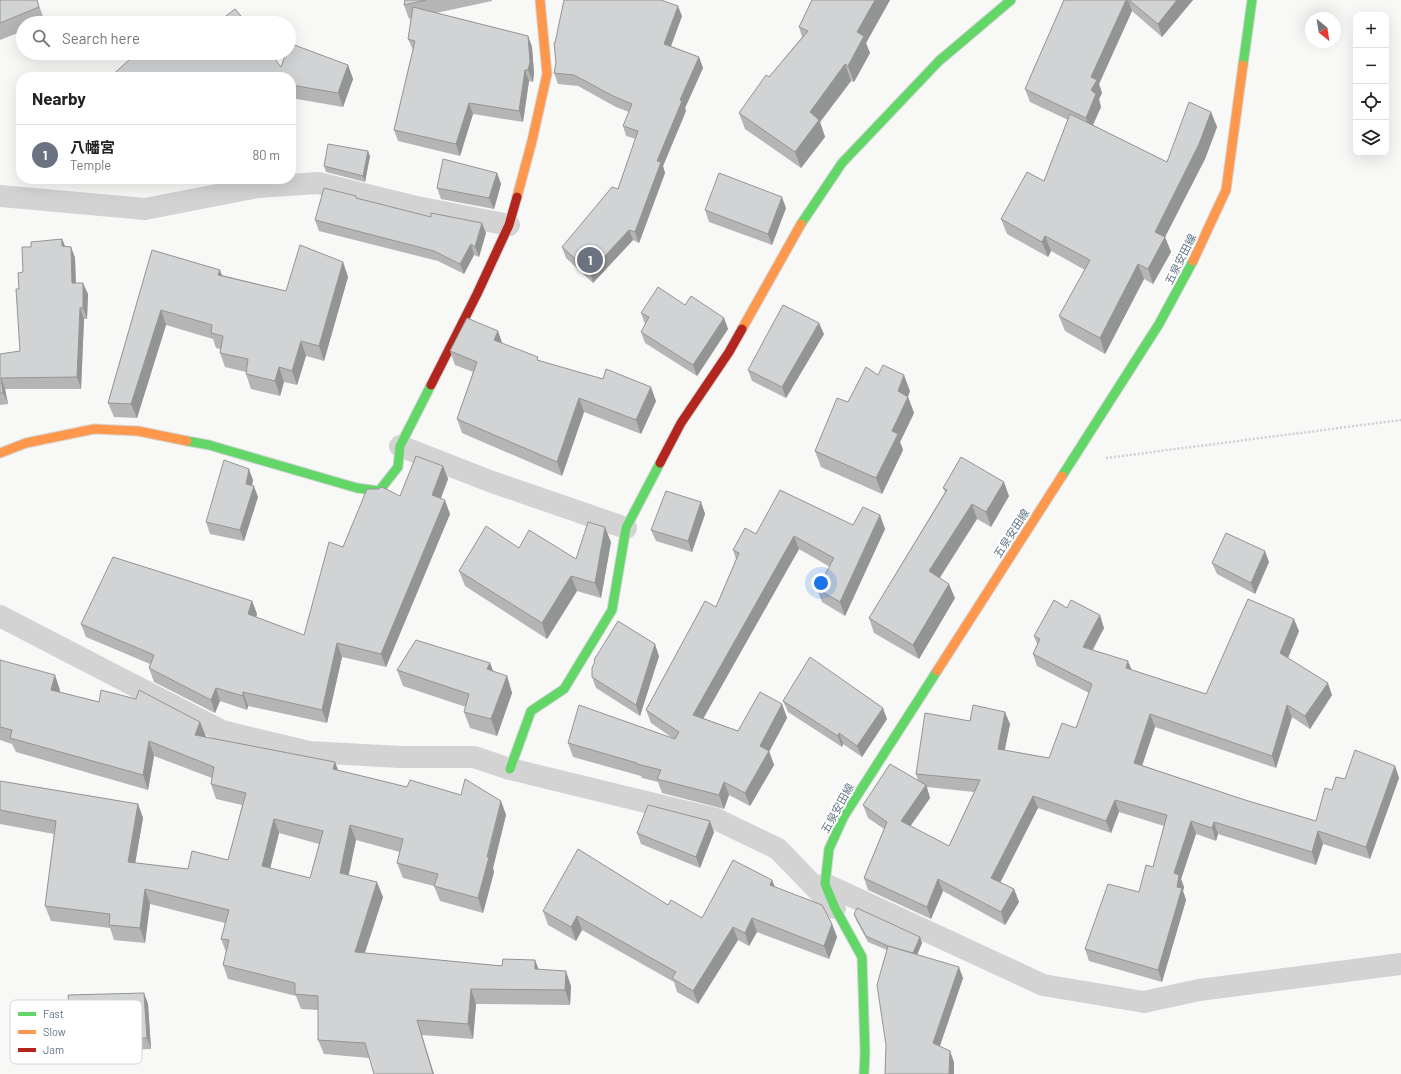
<!DOCTYPE html>
<meta charset="utf-8">
<style>
body{margin:0;font-family:Barlow,"Noto Sans JP",sans-serif;background:#f2f2f2;color:#222}
.controls{position:absolute;right:12px;top:12px;display:grid;overflow:hidden;border-radius:8px;box-shadow:0 4px 16px #0002}
.controls button{width:36px;height:36px;display:grid;place-items:center;padding:0;border:0;border-bottom:1px solid #e0e0e0;background:#fff;color:#222;font:20px sans-serif}
.compass{position:absolute;left:1305px;top:12px;width:36px;height:36px;border-radius:50%;background:#fff;box-shadow:0 4px 16px #0002;rotate:150deg}
.you{position:absolute;left:821px;top:583px;width:14px;height:14px;margin:-10px;border:3px solid #fff;border-radius:50%;background:#1a73e8;box-shadow:0 0 0 6px #1a73e833}
.badge{display:grid;place-items:center;width:26px;height:26px;border-radius:50%;background:#db2777;color:#fff;font-size:13px;font-weight:700}
.pin{position:absolute;translate:-50% -50%;border:2px solid #fff;box-shadow:0 1px 4px #0006}
.list{margin:0;padding:0;list-style:none}
h2{display:flex;justify-content:space-between;align-items:center;height:52px;margin:0;padding:0 16px;font-size:17px}
h2 small{font-size:13px;font-weight:400;color:#767676}
.list li{display:grid;grid-template-columns:26px 1fr auto;gap:12px;align-items:center;box-sizing:border-box;height:60px;padding:0 16px;border-top:1px solid #e0e0e0}
.list b{display:block;font-size:15px;white-space:nowrap}
.list p{margin:0;font-size:13px;white-space:nowrap;color:#767676}
.list em{font-size:13px;font-style:normal;color:#767676}
.icon{flex:none;width:22px;height:22px;fill:none;stroke:currentColor;stroke-width:2;stroke-linecap:round;stroke-linejoin:round}
.map{position:relative;flex:none;width:1401px;height:1074px;overflow:hidden}
.search{position:absolute;background:#fff;box-shadow:0 4px 16px #0002;left:16px;top:16px;width:280px;height:44px;display:flex;align-items:center;gap:10px;box-sizing:border-box;padding:0 14px;border-radius:22px;color:#767676;font-size:15px}
.panel{position:absolute;background:#fff;box-shadow:0 4px 16px #0002;left:16px;top:72px;width:280px;height:112px;border-radius:16px}
.map>svg:first-child{display:block}
.lines{fill:none;stroke-linecap:round;stroke-linejoin:round}
.fast-casing{stroke:#d5d6d7;stroke-width:11}
.slow-casing{stroke:#d5d6d7;stroke-width:11}
.jam-casing{stroke:#d5d6d7;stroke-width:11}
.path{stroke:#ced0d1;stroke-width:2.5;stroke-dasharray:2 2;stroke-linecap:butt}
.street{stroke:#d3d3d4;stroke-width:22}
.fast{stroke:#63d668;stroke-width:9}
.slow{stroke:#ff974d;stroke-width:9}
.jam{stroke:#b3261e;stroke-width:9}
.wall{fill:#b5b5b6;fill-rule:evenodd}
.shaded-wall{fill:#939494}
.building{fill:#d2d3d4;stroke:#939494;fill-rule:evenodd}
.labels{text-anchor:middle;dominant-baseline:central;stroke-width:4;stroke-linejoin:round;paint-order:stroke}
.street-label{font-size:11px;fill:#617585;stroke:#fff}
.key{fill:#fff;stroke:#d0d6da;stroke-width:1}
.key-label{font-size:11px;fill:#617585}
</style>
<div class="map">
<svg width="1401" height="1074" viewBox="0 0 1401 1074">
<rect width="100%" height="100%" fill="#f8f8f7"/>
<g class="lines">
<g class="fast-casing">
<g id="fast">
<path d="M1243,65l9,-65"/>
<path d="M801,224l41,-61 97,-102 72,-61"/>
<path d="M187,441l22,4 148,43 22,3 19,-24 2,-21 31,-61"/>
<path d="M1062,476l97,-152 34,-63"/>
<path d="M510,769l21,-58 33,-22 48,-79 14,-82 34,-65"/>
<path d="M864,1074l1,-22 -3,-95 -27,-49 -10,-24 4,-35 15,-33 93,-145"/>
</g>
</g>
<g class="slow-casing">
<g id="slow">
<path d="M517,197l15,-56 15,-67 -7,-74"/>
<path d="M1193,261l33,-71 17,-125"/>
<path d="M742,329l59,-105"/>
<path d="M0,453l26,-10 68,-14 44,2 49,10"/>
<path d="M937,671l125,-195"/>
</g>
</g>
<g class="jam-casing">
<g id="jam">
<path d="M431,385l46,-91 32,-69 8,-28"/>
<path d="M660,463l21,-40 48,-71 13,-23"/>
</g>
</g>
<path class="path" d="M1106,458l295,-38"/>
<g class="street">
<path d="M0,196l145,13 113,-22 60,-4 94,23 97,19"/>
<path d="M400,446l92,36 134,46"/>
<path d="M0,616l222,115 87,21 91,5h74l36,12 206,50 62,30 57,59"/>
<path d="M825,884l218,101 101,17 55,-12 202,-26"/>
</g>
<use href="#fast" class="fast"/>
<use href="#slow" class="slow"/>
<use href="#jam" class="jam"/>
</g>
<g class="wall">
<path d="M0,0h37l8,22 -1,1h-21v8l-23,9z"/>
<path d="M405,0h87v1l-56,12 92,23 4,11 2,26 -1,9 -4,-1 -6,41 -50,-8 -13,42 -62,-15 -4,-11 19,-80 -5,-11 3,-21 -2,1 -5,-14z"/>
<path d="M812,0h78l-24,43 4,10 -16,29 -3,-1 -31,41 5,15 -24,31 -56,-39 -6,-16 63,-76 -3,-10z"/>
<path d="M1064,0h129l-31,37 -30,-26 -33,73 3,9 -3,6 2,8 -8,18 74,37 44,-50 6,15 -12,32 -40,78 6,15 -18,32 -9,-5 -39,75 -40,-23 -6,-15 26,-46 -34,-19 -3,6 -41,-23 -6,-15 43,-38 24,-61 -38,-18 -5,-13z"/>
<path d="M682,16l-11,30 28,11 4,11 -18,40 1,3 -23,55 2,7 -26,70 -6,-3 -40,43 -27,-25 -4,-11 56,-58 18,-50 -10,-3 -3,-10 6,-14 -13,-5 -38,-21 -20,-2 -4,-11 2,-10 -1,-20z"/>
<path d="M174,57l107,10 67,-2 5,14 -10,28 -52,-9v-21z"/>
<path d="M370,156l-5,26 -39,-10 -2,-6z"/>
<path d="M497,173l4,11 -7,25 -53,-10 -4,-11z"/>
<path d="M357,198l129,35 -7,24 -5,-2 -10,19 -26,-13 -119,-30 -4,-11z"/>
<path d="M786,208l-14,37 -63,-23 -4,-12z"/>
<path d="M62,239l3,7 6,1 4,11 1,25 12,11 -1,25h-3l-3,70h-76l3,15 -8,1v-51l20,-3 -1,-62 4,-17 8,-25z"/>
<path d="M152,250l68,20 2,5 64,16 57,-29 5,15 -24,84 -18,-5 -9,29 -13,-3 -4,14 -29,-7 -5,-15v-2l-21,-5 -5,-14v-4l-4,-1 -3,-9 -47,-14 -29,93 -23,-1 -6,-14z"/>
<path d="M685,305l39,13 4,11 -31,47 -52,-33 -4,-11 4,-8 -4,-11z"/>
<path d="M824,334l-38,64 -34,-17 -4,-11z"/>
<path d="M503,344l36,17 117,40 -15,33 -57,-22 -22,64 -100,-43 -5,-14 16,-47 -18,-7 -5,-14z"/>
<path d="M878,375l32,16 -2,6 6,16 -14,29 3,8 -21,44 -61,-27 -6,-16 33,-49z"/>
<path d="M443,466l5,13 -7,19 9,16 -64,153 -44,-10 -15,66 -79,-17 -1,4 -27,-9 -5,12 -61,-31 -5,-14 1,-4 -64,-27 -5,-13 171,-23 5,13 -1,3 48,18 39,-88 57,-51z"/>
<path d="M253,480l-1,5 6,12 -14,44 -34,-7 -4,-12z"/>
<path d="M943,488l66,8 -18,31 -14,-8 -37,59 15,20 -36,61 -45,-26 -5,-15 76,-126z"/>
<path d="M701,502l4,12 -13,38 -36,-11 -5,-11z"/>
<path d="M880,515l5,14 -40,87 -23,-14 -5,-13 13,-22 -31,-18 -96,169 35,13 44,-27 5,14 -18,33 5,14 -24,41 -21,-11 -5,14 -62,-16 -4,-11 -16,-4 -1,-2 -68,-19 -5,-14 106,-4 -23,-16 -5,-13 70,-103 20,-48 -3,-9 23,-16 97,-9z"/>
<path d="M611,542l-10,56 -24,-7 -30,48 -82,-53 -6,-15 60,-23 57,11z"/>
<path d="M1269,562l-14,32 -38,-20 -5,-11z"/>
<path d="M1067,608l37,20 -11,22 39,20 74,24 93,-63 -11,27 44,37 -22,34 -18,-12 -16,51 -121,-41 -13,38 103,35 71,21 16,-31 13,-11 50,-13 4,12 -29,81 -47,-15 -7,21 -98,-31 -2,7 -20,-7 -15,45 3,8 -1,4 3,9 -24,82 -73,-21 -4,-12 54,-57 14,-25 11,-41 -45,-14 -8,21 -73,-25 -38,74 14,7 5,13 -14,23 -62,-34 -12,28 -63,-29 -4,-12 20,-49 -16,-11 -5,-13 55,-24 -2,-7 54,-53 40,3 -5,26 44,8 27,-30 13,-35 -52,-27 -4,-12 4,-10 -3,-8zM927,787l47,5 -25,54 -39,-20 20,-28z"/>
<path d="M659,656l-19,60 -44,-28 -4,-11 3,-15 -1,-2z"/>
<path d="M0,660l60,30v2l39,10 101,20 6,15h-1l130,25 3,8 69,17 94,14 5,14 -13,53 1,4 -11,41 -43,-12 -6,-15 -31,-8 -6,-15 3,-11 -44,-12 -8,35 35,22 -18,56 137,13 33,-6 3,9 33,17 -1,19 -94,-1 -3,35 -51,-4 -53,23 -45,-4 -6,-14v-30l-17,-1 -5,-13 -68,-17 -5,-14 3,-13 -5,-13 4,-16 -75,-19 -5,39 -31,-3 -4,-12 -59,-7 -6,-15 9,-72 -54,-10v-43l138,23 5,14 -8,45 53,6 40,-9 14,-55 -26,-6 -5,-15 1,-6 -58,-22 -6,34 -132,-38 -4,-8 -12,-4zM279,833l40,11 -9,34 -40,-10z"/>
<path d="M490,663l3,8 14,5 5,17 -15,43 -27,-8 -6,-16 2,-5 -63,-21 -6,-16z"/>
<path d="M783,701l104,18 -25,38 -19,-13 -1,3 -54,-35z"/>
<path d="M714,832l-14,36 -59,-24 -4,-11z"/>
<path d="M772,880l3,7 57,37 5,13 -8,22 -72,-27 -8,14 -11,-6 -40,64 -21,-12 -3,-10 -92,-52 -6,11 -28,-16 -5,-14 125,-6 34,13z"/>
<path d="M854,914l66,23 2,6 -5,12 46,23 -23,68 14,16v12h-69l1,-29 1,-95 -19,-8 -12,-22z"/>
<path d="M144,993l4,11 3,45 -74,3 -4,-11z"/>
</g>
<g class="shaded-wall">
<path d="M875,0h15l-24,43 4,10 -16,29 -6,-16 9,-34z"/>
<path d="M1126,0h2l4,11 -33,73 3,9 -3,6 2,8 -11,24 -4,-13 5,-28v-13z"/>
<path d="M1177,0h16l-31,37 -4,-13z"/>
<path d="M678,6l4,10 -14,38 -4,-10z"/>
<path d="M528,36l4,11 2,26 -1,9 -5,-12z"/>
<path d="M699,57l4,11 -18,40 1,3 -23,55 2,7 -26,70 -4,-11 22,-71 23,-61z"/>
<path d="M845,64l6,17 -31,41 5,15 -24,31 -6,-16 15,-40z"/>
<path d="M348,65l5,14 -10,28 -5,-14z"/>
<path d="M525,70l4,11 -6,41 -4,-11z"/>
<path d="M469,103l4,11 -13,42 -4,-12z"/>
<path d="M1211,112l6,15 -12,32 -40,78 6,15 -18,32 -5,-15 7,-37z"/>
<path d="M368,151l2,5 -5,26 -2,-6z"/>
<path d="M497,173l4,11 -7,25 -5,-11z"/>
<path d="M782,197l4,11 -14,37 -4,-11z"/>
<path d="M482,223l4,10 -7,24 -4,-10z"/>
<path d="M629,230l4,10 -40,43 -3,-11z"/>
<path d="M1045,236l6,15 -3,6 -6,-15z"/>
<path d="M62,239l5,12 -5,-5z"/>
<path d="M471,244l3,11 -10,19 -4,-10z"/>
<path d="M71,247l4,11 1,36 -4,-11z"/>
<path d="M343,262l5,15 -24,84 -5,-15z"/>
<path d="M1138,264l6,15 -39,75 -5,-16z"/>
<path d="M220,270l5,15 -7,-10z"/>
<path d="M83,283l5,11 -1,25 -4,-11z"/>
<path d="M80,308l4,11 -3,70 -4,-12z"/>
<path d="M161,310l5,15 -29,93 -6,-14z"/>
<path d="M724,318l4,11 -31,47 -4,-11z"/>
<path d="M819,323l5,11 -38,64 -4,-11z"/>
<path d="M498,331l5,14 -9,-5z"/>
<path d="M301,341l5,15 -9,29 -5,-14z"/>
<path d="M279,367l5,15 -4,14 -5,-15z"/>
<path d="M904,375l6,16 -5,13 3,-7 6,16 -14,29 3,8 -21,44 -6,-16 16,-47 6,-40z"/>
<path d="M1,378l4,11 3,15 -5,-11z"/>
<path d="M651,387l5,14 -15,33 -5,-14z"/>
<path d="M579,398l5,14 -22,64 -5,-14z"/>
<path d="M443,466l5,13 -11,29 -5,-13z"/>
<path d="M249,469l4,11 -3,15 -4,-11z"/>
<path d="M1004,482l5,14 -18,31 -5,-15z"/>
<path d="M254,486l4,11 -14,44 -4,-11z"/>
<path d="M445,500l5,14 -64,153 -5,-13z"/>
<path d="M701,502l4,12 -13,38 -4,-11z"/>
<path d="M972,504l5,15 -43,67 -5,-15z"/>
<path d="M880,515l5,14 -40,87 -5,-14z"/>
<path d="M605,527l6,15 -10,56 -6,-15z"/>
<path d="M794,536l5,13 -101,179 -5,-13z"/>
<path d="M1265,551l4,11 -14,32 -4,-11z"/>
<path d="M571,576l6,15 -30,48 -5,-16z"/>
<path d="M949,584l6,14 -36,61 -6,-14z"/>
<path d="M252,601l5,13 -4,13 -5,-13z"/>
<path d="M1100,615l4,13 -17,31 -4,-12z"/>
<path d="M1294,619l5,12 -14,34 -5,-12z"/>
<path d="M337,643l5,14 -15,66 -5,-13z"/>
<path d="M655,644l4,12 -19,60 -4,-11z"/>
<path d="M1128,661l5,12 -7,-5z"/>
<path d="M490,663l6,16 -9,-10z"/>
<path d="M55,675l5,15 -4,14 -5,-14z"/>
<path d="M507,676l5,17 -15,43 -6,-17z"/>
<path d="M1328,683l4,12 -22,34 -5,-13z"/>
<path d="M216,688l4,13 -5,12 -4,-13z"/>
<path d="M243,692l5,14 -1,4 -4,-14z"/>
<path d="M782,704l5,14 -18,34v-1l5,14 -24,41 -5,-13 15,-47z"/>
<path d="M1287,705l5,12 -16,51 -4,-12z"/>
<path d="M883,708l4,11 -25,38 -5,-11z"/>
<path d="M1005,712l5,12 -8,37 -4,-12z"/>
<path d="M1150,714l5,13 -16,48 -5,-12z"/>
<path d="M200,722l6,15 -6,13 -5,-15z"/>
<path d="M839,733l4,11 -1,3 -4,-11z"/>
<path d="M149,741l5,15 -6,34 -5,-15z"/>
<path d="M335,762l5,14 -7,-7z"/>
<path d="M1395,766l4,12 -29,81 -4,-12z"/>
<path d="M724,782l5,13 -5,14 -5,-14z"/>
<path d="M926,785l4,13 -25,36 -4,-13z"/>
<path d="M1033,796l5,12 -42,83 -5,-13z"/>
<path d="M1115,800l4,12 -8,21 -5,-12z"/>
<path d="M501,801l5,14 -13,53 1,4 -11,41 -5,-15z"/>
<path d="M138,804l5,14 -10,58 -5,-14z"/>
<path d="M274,819l5,14 -12,48 -5,-15z"/>
<path d="M710,821l4,11 -14,36 -4,-11z"/>
<path d="M1191,821l5,13 -15,45 3,8 -1,4 3,9 -24,82 -4,-12 19,-83 -3,-14z"/>
<path d="M1214,822l4,12 -2,7 -4,-13z"/>
<path d="M350,825l6,15 -10,48 -6,-15z"/>
<path d="M1318,831l5,13 -7,21 -4,-13z"/>
<path d="M938,879l5,12 -12,28 -4,-12z"/>
<path d="M772,880l5,14 -7,-9z"/>
<path d="M377,882l6,15 -23,70 -5,-15z"/>
<path d="M145,889l5,15 -5,39 -5,-15z"/>
<path d="M1014,889l5,13 -14,23 -4,-13z"/>
<path d="M577,916l5,14 -6,11 -5,-14z"/>
<path d="M752,918l5,14 -8,14 -4,-13z"/>
<path d="M832,924l5,13 -8,22 -5,-13z"/>
<path d="M733,927l5,13 -40,64 -5,-13z"/>
<path d="M920,937l2,6 -8,19 -3,-6z"/>
<path d="M535,960l6,15 -6,-6z"/>
<path d="M959,967l4,11 -26,76 -4,-11z"/>
<path d="M566,971l5,15 -1,19 -5,-15z"/>
<path d="M471,989l5,15 -3,35 -5,-15z"/>
<path d="M144,993l4,11 3,45 -4,-11z"/>
<path d="M417,1020l5,15 12,39h-1z"/>
<path d="M950,1051l4,11v12h-5z"/>
</g>
<g class="building">
<path d="M0,0h37l2,7 -39,16z"/>
<path d="M405,0h21l-22,5z"/>
<path d="M564,0h97l17,6 -14,38 35,13 -19,43 2,1 -25,60 4,1 -26,70 -6,-2 -39,42 -28,-25 50,-60 6,2 20,-58 -15,-5 9,-22 -19,-8 -39,-21 -20,-2 2,-10 -2,-20h1z"/>
<path d="M812,0h63l-18,32 7,4 -16,30 -3,-2 -35,48 9,8 -24,32 -56,-39 27,-38 3,2 39,-46 -9,-4z"/>
<path d="M1064,0h62l-35,77 6,3 -6,10 5,4 -10,24 -61,-29z"/>
<path d="M1129,0h48l-19,24z"/>
<path d="M413,7l115,29 2,26 -2,8h-3l-6,41 -50,-8 -13,41 -62,-14 21,-89 -7,-2z"/>
<path d="M235,9l12,14h-30z"/>
<path d="M289,43l59,22 -10,28 -47,-8v-8h-181l27,-24h34l3,4 5,-4h91l11,14 5,-14h3z"/>
<path d="M1189,102l22,10 -12,32 -44,88 10,5 -17,32 -10,-5 -38,74 -41,-22 31,-56 -45,-24 -3,6 -41,-23 26,-47 17,9 26,-67 97,48z"/>
<path d="M328,144l40,7 -5,25 -39,-10z"/>
<path d="M443,159l54,14 -8,25 -52,-10z"/>
<path d="M719,173l63,24 -14,37 -63,-24z"/>
<path d="M324,188l32,8v2l75,19v-4l51,10 -7,24 -4,-3 -11,20 -26,-13 -119,-31z"/>
<path d="M62,239v7l9,1 1,36h11v25h-3l-3,69 -76,1 2,15h-3v-39l20,-3 -4,-62h3l-1,-16 5,-1 -1,-25h9v-5z"/>
<path d="M300,245l43,17 -24,84 -18,-5 -9,30 -13,-4 -4,14 -29,-7 2,-15 -28,-6 3,-17 -12,-3 1,-8 -51,-15 -30,94 -23,-1 44,-153 68,20 -2,5 68,16z"/>
<path d="M658,287l27,18 6,-9 33,22 -31,47 -52,-33 8,-15 -8,-4z"/>
<path d="M783,305l36,18 -37,64 -34,-17z"/>
<path d="M467,318l31,13 -4,9 44,17 -1,3 66,19 3,-10 45,18 -15,33 -57,-22 -22,64 -100,-43 20,-57 -27,-11z"/>
<path d="M883,365l21,10 -6,16 10,6 -16,34 6,3 -22,44 -61,-27 22,-53 11,4 18,-35 12,8z"/>
<path d="M416,456l27,10 -11,29 13,5 -64,154 -44,-11 -15,67 -79,-18v4l-27,-8 -5,12 -62,-32 5,-13 -73,-31 32,-67 139,44 -4,13 56,21 25,-93 14,5 24,-58h11l4,-2 18,9z"/>
<path d="M961,457l43,25 -18,30 -14,-8 -43,67 20,13 -36,61 -44,-27 78,-128 -4,-2z"/>
<path d="M224,460l25,9 -3,15 8,2 -14,44 -34,-8z"/>
<path d="M780,490l73,35 10,-18 17,8 -40,87 -23,-13 17,-31 -40,-22 -101,179 45,16 22,-39 22,12 -22,42 9,5 -24,42 -21,-11 -5,13 -62,-16 4,-9 -24,-6v-1l-69,-20 11,-38 96,34 4,-7 -33,-22 59,-109 11,6 23,-54 -6,-3 12,-22 11,6z"/>
<path d="M666,491l35,11 -13,39 -37,-11z"/>
<path d="M588,522l17,5 -10,56 -24,-7 -29,47 -83,-52 27,-45 33,22 10,-18 47,29z"/>
<path d="M1226,533l39,18 -14,32 -39,-20z"/>
<path d="M1248,599l46,20 -14,34 48,30 -23,33 -18,-11 -15,51 -122,-42 -16,49 111,37 71,21 9,-33 7,2 4,-13 9,2 10,-29 40,16 -29,81 -48,-16 -6,21 -98,-30 -2,6 -21,-7 -17,52 5,2 -2,12 5,1 -24,82 -73,-21 23,-65 31,8 7,-27 7,2 14,-52 -52,-15 -9,21 -73,-25 -42,82 23,11 -13,23 -63,-33 -11,28 -63,-29 23,-56 -24,-17 27,-41 36,21 -25,36 48,25 31,-66 -64,-6 9,-61 45,8 3,-16 32,7 -7,37 51,9 13,-35 14,5 16,-44 -59,-30 7,-15 -6,-3 20,-36 13,8 4,-8 29,15 -17,32 45,14 -2,7 80,26z"/>
<path d="M618,621l37,23 -19,61 -44,-28v-9l3,-7 -1,-1z"/>
<path d="M416,640l74,23 -3,6 20,7 -16,43 -27,-7 5,-18 -72,-24z"/>
<path d="M810,657l73,51 -26,38 -18,-13 -1,3 -55,-35z"/>
<path d="M0,660l55,15 -4,15 48,12 2,-12 35,9 3,-9 61,32 -5,13 140,27 -2,7 74,18 3,-7 51,15 4,-16 36,22 -14,56h2l-11,41 -44,-12 4,-12 -41,-11 6,-24 -53,-14 -10,48 37,9 -22,70 147,14 1,-7 32,1v9l31,2 -1,19 -94,-1 -3,35 -51,-4 16,54h-59l-9,-31 -47,-3v-44l-23,-2v-11l-72,-18 6,-25 -8,-1 8,-29 -84,-21 -5,39 -31,-3 1,-11 -65,-8 11,-85 -56,-11v-29l138,23 -10,58 60,7 4,-18 36,9 18,-67 -35,-9 3,-17 -65,-26 -6,34 -133,-37 2,-8 -12,-3zM274,819l49,12 -13,47 -48,-12z"/>
<path d="M648,805l62,16 -14,36 -59,-24z"/>
<path d="M578,849l90,56 3,-5 31,18 31,-58 39,20 -2,5 52,20 10,19 -8,22 -72,-28 -7,15 -12,-6 -40,64 -21,-13 4,-6 -99,-56 -6,11 -28,-16z"/>
<path d="M857,908l63,29 -7,16 -25,-7 -22,-10 -12,-22z"/>
<path d="M888,946l71,21 -26,76 17,8 -1,23h-64l1,-29 -9,-60z"/>
<path d="M144,993l3,45 -74,3 -5,-46z"/>
</g>
<g class="labels">
<g class="street-label">
<text transform="translate(1180 259) rotate(-63)">五泉安田線</text>
<text transform="translate(1011 533) rotate(-57)">五泉安田線</text>
<text transform="translate(837 808) rotate(-61)">五泉安田線</text>
</g>
</g>
<rect x="10" y="1000" width="132" height="64" rx="6" class="key"/>
<rect x="18" y="1012" width="18" height="4" fill="#63d668"/>
<rect x="18" y="1030" width="18" height="4" fill="#ff974d"/>
<rect x="18" y="1048" width="18" height="4" fill="#b3261e"/>
<g class="key-label">
<text x="43" y="1018">Fast</text>
<text x="43" y="1036">Slow</text>
<text x="43" y="1054">Jam</text>
</g>
</svg>
<div class="controls">
<button>+</button>
<button>−</button>
<button><svg class="icon" aria-label="locate" viewBox="0 0 24 24"><circle cx="12" cy="12" r="6"/><path d="M12 2v4M12 18v4M2 12h4M18 12h4"/></svg></button>
<button><svg class="icon" aria-label="layers" viewBox="0 0 24 24"><path d="M12 4l9 5-9 5-9-5zM3 14l9 5 9-5"/></svg></button>
</div>
<svg class="compass" viewBox="-18 -18 36 36"><path d="M0-13l5 13h-10z" fill="#e53935"/><path d="M0 13l5-13h-10z" fill="#767676"/></svg>
<div class="you"></div>
<div class="pin badge" style="left:590px;top:260px;background:#6b7280">1</div>
<div class="search"><svg class="icon" aria-label="search" viewBox="0 0 24 24"><circle cx="10" cy="10" r="6"/><path d="M15 15l6 6"/></svg>Search here</div>
<section class="panel">
<h2>Nearby<small></small></h2>
<ul class="list">
<li><span class="badge" style="background:#6b7280">1</span><div><b>八幡宮</b><p>Temple</p></div><em>80 m</em></li>
</ul>
</section>
</div>
